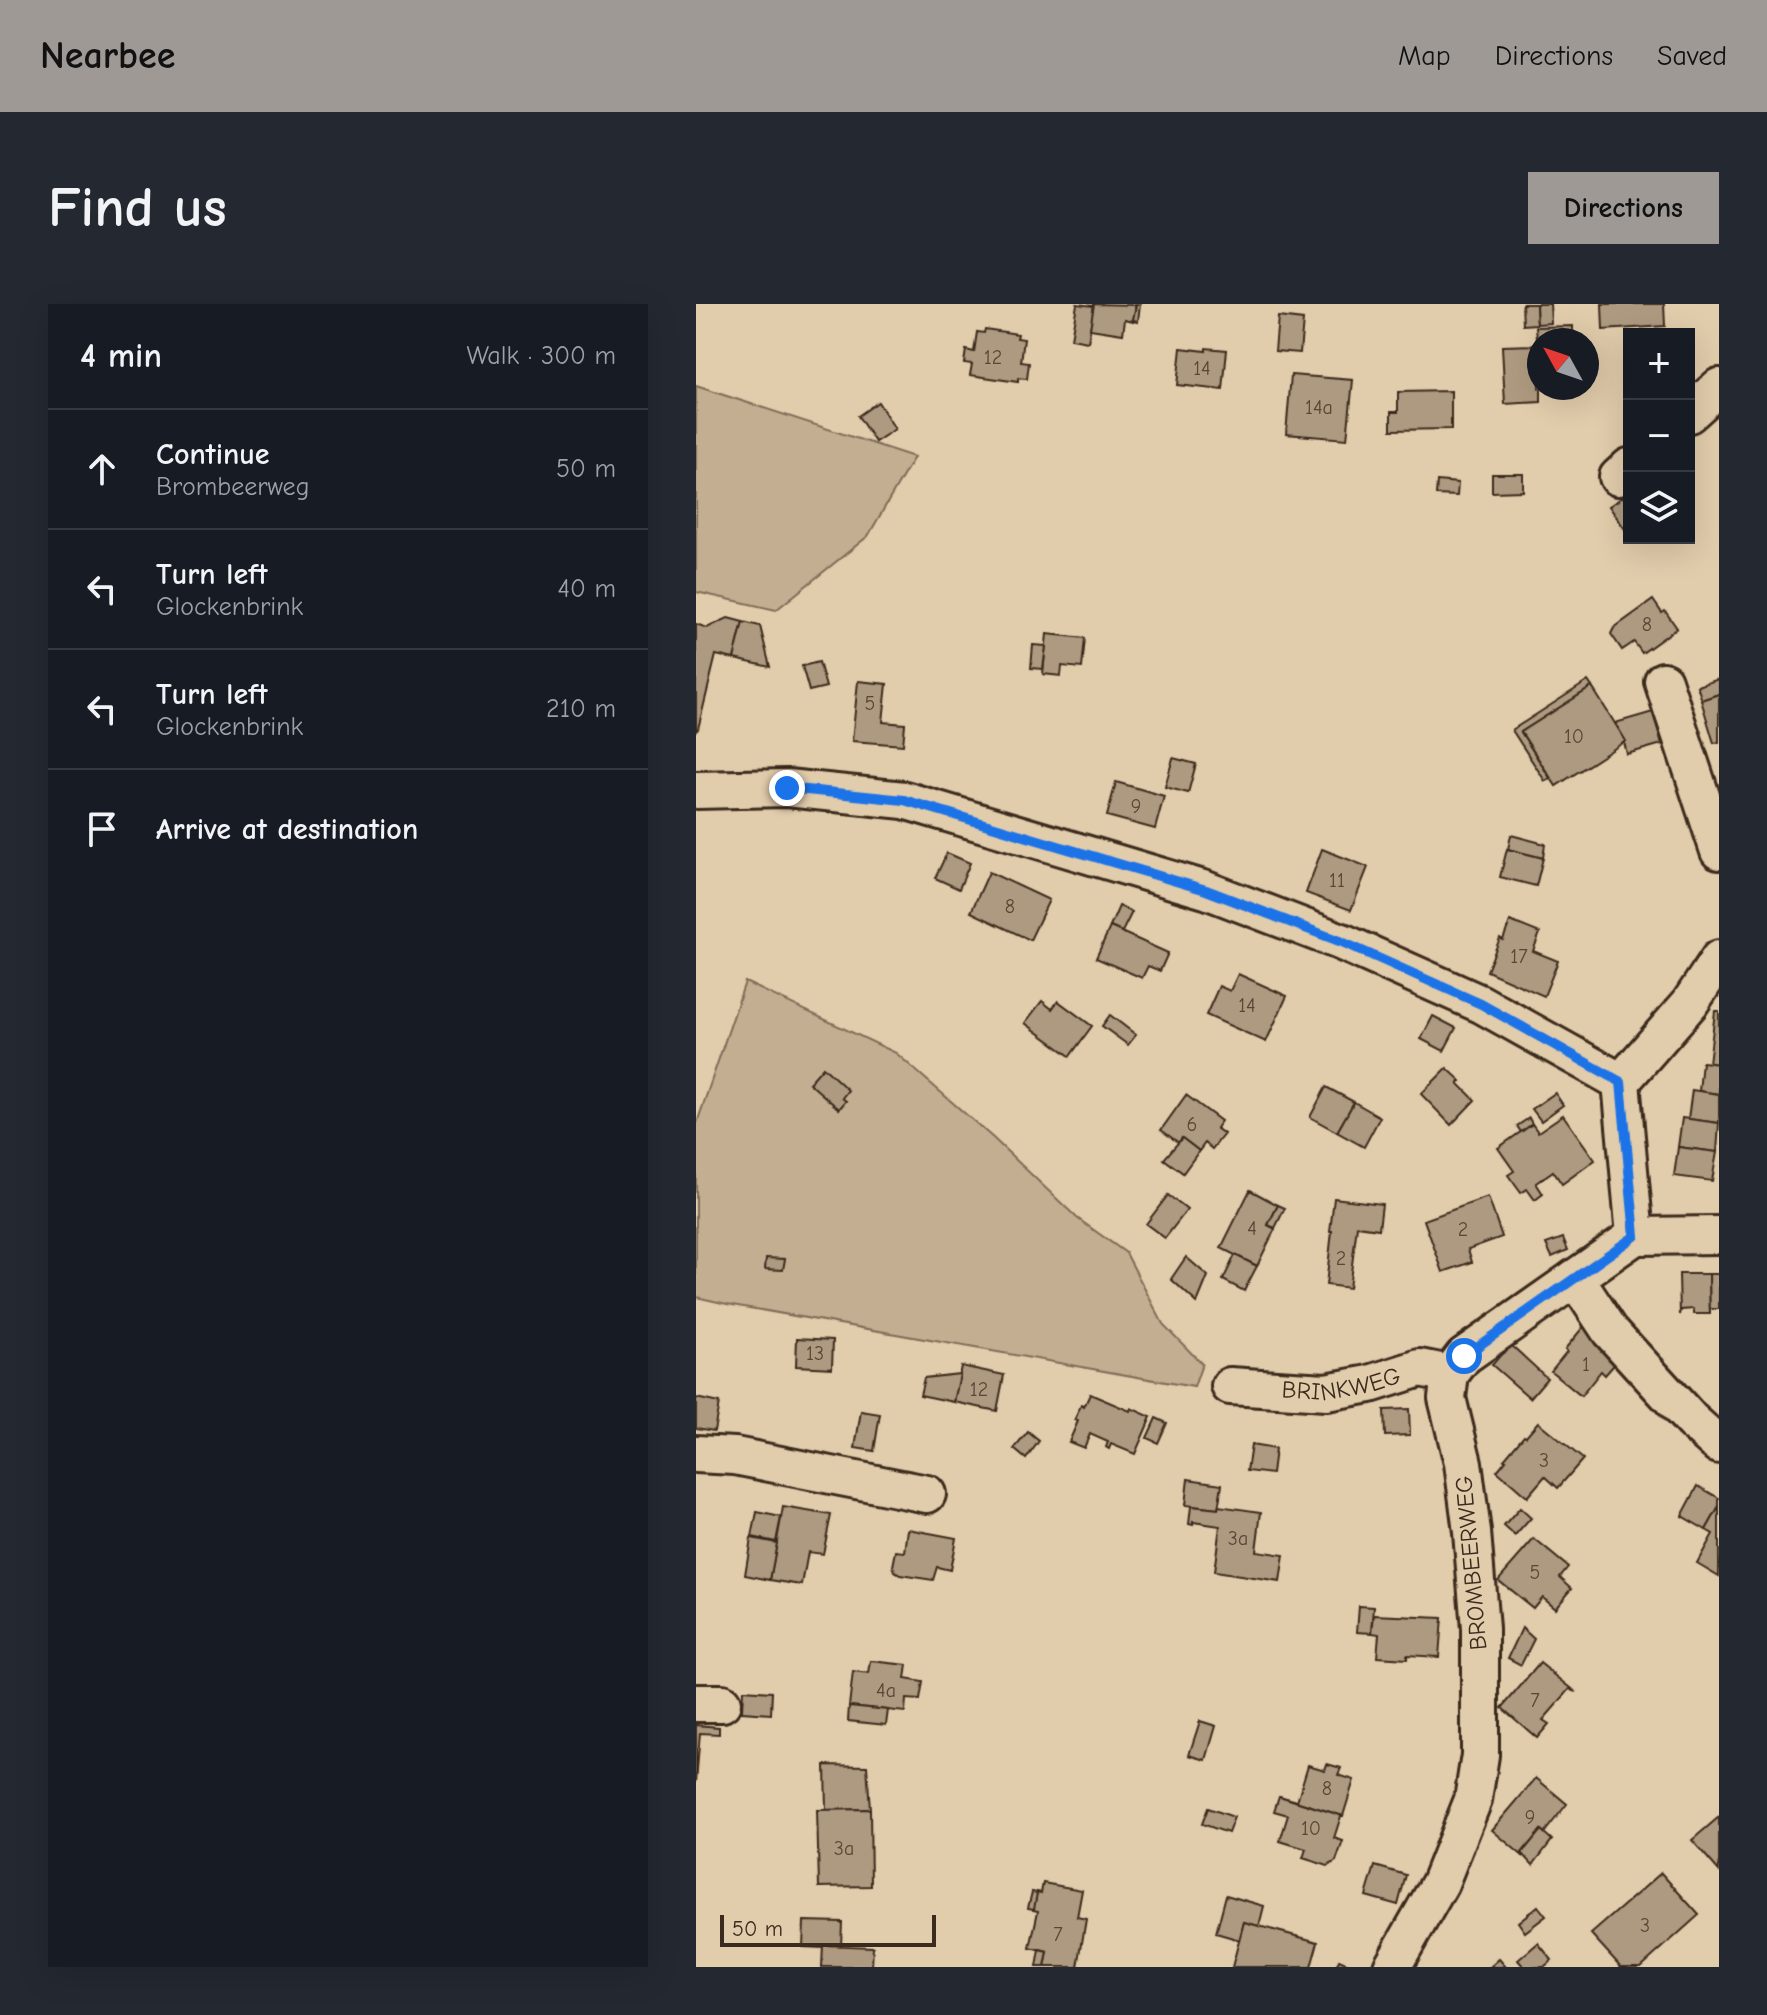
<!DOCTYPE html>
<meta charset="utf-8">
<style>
body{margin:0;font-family:"Comic Neue",sans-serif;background:#242831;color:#f1f3f6}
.controls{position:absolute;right:24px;top:24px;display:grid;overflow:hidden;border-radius:0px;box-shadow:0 8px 32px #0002}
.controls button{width:72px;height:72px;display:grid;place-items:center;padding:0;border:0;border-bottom:2px solid #363941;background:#171b24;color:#f1f3f6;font:40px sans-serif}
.compass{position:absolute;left:831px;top:24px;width:72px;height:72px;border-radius:50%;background:#171b24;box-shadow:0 8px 32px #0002;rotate:310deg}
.scale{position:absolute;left:24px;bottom:20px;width:216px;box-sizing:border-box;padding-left:8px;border:4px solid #3b2a1e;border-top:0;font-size:22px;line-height:28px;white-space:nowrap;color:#3b2a1e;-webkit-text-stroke:6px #e1ccab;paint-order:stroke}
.stop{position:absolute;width:24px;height:24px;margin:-18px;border:6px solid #1a73e8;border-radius:50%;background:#fff}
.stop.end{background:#1a73e8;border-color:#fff;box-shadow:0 2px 8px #0008}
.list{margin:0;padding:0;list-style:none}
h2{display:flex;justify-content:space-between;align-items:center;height:104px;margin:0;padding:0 32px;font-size:34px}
h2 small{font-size:26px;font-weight:400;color:#9ea1a6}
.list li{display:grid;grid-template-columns:52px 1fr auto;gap:24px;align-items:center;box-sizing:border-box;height:120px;padding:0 32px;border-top:2px solid #363941}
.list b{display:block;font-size:30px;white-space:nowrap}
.list p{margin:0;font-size:26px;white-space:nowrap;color:#9ea1a6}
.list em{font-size:26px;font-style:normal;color:#9ea1a6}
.icon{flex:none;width:44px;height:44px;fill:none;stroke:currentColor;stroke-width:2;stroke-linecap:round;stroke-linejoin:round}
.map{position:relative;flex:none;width:1023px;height:1663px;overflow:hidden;border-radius:0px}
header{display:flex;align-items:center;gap:48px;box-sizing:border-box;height:112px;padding:0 40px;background:#9f9995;color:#111}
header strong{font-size:38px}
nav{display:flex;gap:44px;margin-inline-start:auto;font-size:28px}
.intro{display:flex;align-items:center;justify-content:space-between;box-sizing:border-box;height:192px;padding:0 48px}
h1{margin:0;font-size:56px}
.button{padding:20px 36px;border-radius:0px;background:#9f9995;color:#111;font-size:28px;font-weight:700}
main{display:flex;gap:48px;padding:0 48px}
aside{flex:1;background:#171b24;border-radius:0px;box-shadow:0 8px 32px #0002}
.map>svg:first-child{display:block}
.green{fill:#c3ae91;stroke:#7f6c58;stroke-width:2}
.building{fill:#ae9a80;stroke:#3b2a1e;stroke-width:2}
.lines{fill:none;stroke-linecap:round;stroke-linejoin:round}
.minor-casing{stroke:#3b2a1e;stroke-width:42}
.minor{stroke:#e1ccab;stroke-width:36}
.route{stroke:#1a73e8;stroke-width:10}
.labels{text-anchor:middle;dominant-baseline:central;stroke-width:7;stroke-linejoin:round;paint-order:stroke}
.number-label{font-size:20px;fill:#584636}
.street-label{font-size:24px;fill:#3b2a1e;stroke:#e1ccab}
</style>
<header>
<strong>Nearbee</strong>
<nav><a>Map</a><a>Directions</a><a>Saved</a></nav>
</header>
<div class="intro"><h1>Find us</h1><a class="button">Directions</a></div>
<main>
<aside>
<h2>4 min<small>Walk · 300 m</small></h2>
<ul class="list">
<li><svg class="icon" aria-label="ahead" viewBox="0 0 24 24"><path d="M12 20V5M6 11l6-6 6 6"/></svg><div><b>Continue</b><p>Brombeerweg</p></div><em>50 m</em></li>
<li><svg class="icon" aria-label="left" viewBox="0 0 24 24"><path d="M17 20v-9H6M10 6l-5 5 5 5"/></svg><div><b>Turn left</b><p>Glockenbrink</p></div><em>40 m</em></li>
<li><svg class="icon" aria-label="left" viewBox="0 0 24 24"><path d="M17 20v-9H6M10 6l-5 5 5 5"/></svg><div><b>Turn left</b><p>Glockenbrink</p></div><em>210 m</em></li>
<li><svg class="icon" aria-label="arrive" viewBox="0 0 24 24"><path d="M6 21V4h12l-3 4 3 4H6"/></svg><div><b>Arrive at destination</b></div></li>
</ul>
</aside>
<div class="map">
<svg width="1023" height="1663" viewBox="0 0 1023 1663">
<rect width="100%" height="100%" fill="#e1ccab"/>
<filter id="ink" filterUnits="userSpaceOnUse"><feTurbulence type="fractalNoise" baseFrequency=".0125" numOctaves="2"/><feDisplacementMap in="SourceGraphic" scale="16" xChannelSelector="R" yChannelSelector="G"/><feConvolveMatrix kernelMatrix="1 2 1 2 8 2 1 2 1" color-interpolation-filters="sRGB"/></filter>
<g filter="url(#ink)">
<g class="green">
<path d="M0,82l218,71 -46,79 -92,74 -80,-18z"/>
<path d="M49,678l151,71 97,85 84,80 49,35 37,71 39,40 -8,23 -467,-83 -31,-7v-171z"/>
</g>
<g class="building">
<path d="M381,0l17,2 -6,36 -17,-3z"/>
<path d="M398,0l42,1 -3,16 -8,-2 -2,15 -33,-5z"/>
<path d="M437,0h7l-2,17 -5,-1 3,-15z"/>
<path d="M826,0h14l1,20 -14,1z"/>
<path d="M840,0h14l1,19 -14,1z"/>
<path d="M906,0h62l1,22 -62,4z"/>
<path d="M582,13l25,3 -3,33 -25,-2z"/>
<path d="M877,22v14h-34v23l-3,-36z"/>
<path d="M289,25l33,5 -1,4 7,1 -3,23 8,1 -2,16 -9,-1v4l-48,-7 2,-11 -8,-1 2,-13 8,2 3,-20 7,1z"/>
<path d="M842,41l1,43h2v14l-36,2 -3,-58z"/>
<path d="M485,44l25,3v-3l21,2 -4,40 -46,-5z"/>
<path d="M595,71l62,5 -6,59 -61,-5z"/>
<path d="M755,87v38l-60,1v-18h7v-20z"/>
<path d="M182,98l17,27 -20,13 -17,-26z"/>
<path d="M796,170h31v17l-31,1z"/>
<path d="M741,177l21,2 -1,13 -21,-1z"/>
<path d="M933,189v42l-20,-29z"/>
<path d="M957,296l9,13 3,-2 12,17 -35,25 -8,-11 -12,8 -11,-16 3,-6z"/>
<path d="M32,314l15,4 -9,37 -18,-4 -18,74 -2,2v-107l11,4z"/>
<path d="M47,318l17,4 10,41 -36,-8z"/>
<path d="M351,330l38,4 -3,30 -20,-2 -1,10 -18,-2z"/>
<path d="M337,341l13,1 -3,23 -12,-1z"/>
<path d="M123,358l7,25 -17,4 -7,-25z"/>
<path d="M1023,375v15l-17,6 -5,-14z"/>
<path d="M162,377l29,3 -4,38 22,2 -2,21 -51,-4z"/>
<path d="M892,377l4,6 -71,45 29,46 -5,3 -33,-51z"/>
<path d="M896,383l34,54 -70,45 -35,-54z"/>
<path d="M1023,390v48l-5,1 -13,-43z"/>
<path d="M957,408l9,32 -35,10 -3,-12 2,-1 -11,-18z"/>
<path d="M477,454l23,6 -8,29 -23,-6z"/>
<path d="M420,478l48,14 -9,33 -48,-13z"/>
<path d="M815,531l34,9 -2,14 -35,-9z"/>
<path d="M626,545l46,18 -17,43 -45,-17z"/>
<path d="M811,545l36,9 -7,28 -36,-9z"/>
<path d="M251,549l23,10 -11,26 -24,-11z"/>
<path d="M293,568l60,28 -19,40 -59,-28z"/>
<path d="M423,602l13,6 -10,20 -12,-5z"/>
<path d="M814,617l30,12 -7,18 25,10 -14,35 -57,-25 13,-33 3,2z"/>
<path d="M414,623l58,26 -8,18 -12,-5 -6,12 -46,-20z"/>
<path d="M542,670l49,22 -21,46 -60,-27 13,-29 11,5z"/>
<path d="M346,697l10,8 6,-8 34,25 -22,30 -45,-33z"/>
<path d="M1019,707h4v53l-10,-1z"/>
<path d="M414,711l26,20 -8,10 -26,-19z"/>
<path d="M737,712l23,12 -12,23 -23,-12z"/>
<path d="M1006,758l17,2v30l-20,-3z"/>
<path d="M127,763l25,23 -6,8 4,3 -7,8 -30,-26z"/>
<path d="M751,764l14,13 -3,2 17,17 -24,25 -30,-31z"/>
<path d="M630,783l28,15 -17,30 -27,-15z"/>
<path d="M996,786l27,4v29l-31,-4z"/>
<path d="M859,789l8,12 -22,16 -9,-12z"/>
<path d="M490,791l35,26 -5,7 8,6 -12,15 -7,-6 -6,8 -17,-13 -3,5 -18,-13z"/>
<path d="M658,798l26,15 -16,30 -27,-15z"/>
<path d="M867,811l32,45 -33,24 -9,-13 -17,12 7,11 -8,6 -8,-11 -6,4 -13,-18 6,-4 -16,-23 34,-24 6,8z"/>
<path d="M833,814l3,6 -11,8 -4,-6z"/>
<path d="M986,814l37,5 -2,29 -39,-5z"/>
<path d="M486,834l17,13 -16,22 -19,-14z"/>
<path d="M982,843l39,5 -5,29 -38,-5z"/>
<path d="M554,886l28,15 -10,20 7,4 -18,37 -36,-18z"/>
<path d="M472,891l19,15 -22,28 -19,-14z"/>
<path d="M792,893l14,40 -34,12 4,13 -29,10 -19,-52z"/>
<path d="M638,894l48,6 -3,25 -22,-3 -8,62 -23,-3 6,-54h-2z"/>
<path d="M582,901l7,3 -10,20 -7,-3z"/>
<path d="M867,934l5,12 -16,7 -6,-13z"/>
<path d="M539,951l22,11 -13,25 -21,-11z"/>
<path d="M490,953l22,19 -11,27 -26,-24z"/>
<path d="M70,954l19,1 -2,11 -18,-1z"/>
<path d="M983,970h30l1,40h-16v-5l-13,1 -1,5z"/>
<path d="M1013,970h10v35h-9v5z"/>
<path d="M888,1022l37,31 -16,18 -4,-4 -20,25 -30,-25 16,-20 -2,-2z"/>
<path d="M101,1034l36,2 -1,28 -36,-2z"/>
<path d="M814,1040l37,34 -17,20 -38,-33z"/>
<path d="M265,1062l43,9 -7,36 -43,-9z"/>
<path d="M264,1070l-6,28 -34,-7 4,-17z"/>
<path d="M394,1090l40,17 1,-3 20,9 -16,37 -24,-10 -2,5 -3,-2 2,-5 -18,-8 -6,14 -15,-6 9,-21 -3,-1 6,-15 3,2z"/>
<path d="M0,1094l23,5 -5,28 -18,-3z"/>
<path d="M713,1105l1,26 -25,1 -1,-26z"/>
<path d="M165,1107l19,3 -6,37 -19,-3z"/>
<path d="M460,1114l11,5 -9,20 -11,-5z"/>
<path d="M842,1118l45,37 -25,29 -13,-12 -18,21 -30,-26 9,-11 -2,-1 20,-24 2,1z"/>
<path d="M332,1128l11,9 -13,18 -12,-10z"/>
<path d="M555,1141l24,4 -3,25 -25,-3z"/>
<path d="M492,1175l34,5 -4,25 -33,-4z"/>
<path d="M1002,1182l21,12v9l-13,23 -24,-14z"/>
<path d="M495,1202l27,3 1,-3 42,6 -5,39 28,4 -4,27 -66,-10 6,-46 -27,-4v3l-4,-1z"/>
<path d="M87,1203l48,8 -8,39 -15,-2 -6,33 -32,-5z"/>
<path d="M1023,1203v69l-22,-13 16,-29 -7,-4z"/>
<path d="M824,1204l11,10 -16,18 -11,-10z"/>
<path d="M61,1208l24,5 -5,25 -24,-5z"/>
<path d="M212,1225l48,9 -6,32 -13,-3 -4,13 -33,-5 -5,-3 -2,-6 3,-15 9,1z"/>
<path d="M55,1234l26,5 -7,37 -25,-5z"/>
<path d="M838,1235l34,28 -8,10 12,11 -17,20 -13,-11 -9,11 -35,-28z"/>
<path d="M663,1302l15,1 -2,26 -15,-1z"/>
<path d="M678,1311l68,3 -3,39 -32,-2v4l-30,-2 2,-23 -7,-1z"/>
<path d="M826,1324l12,11 -13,26 -13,-7z"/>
<path d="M175,1357l36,4 -2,14 18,3 -3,18 -14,-1 -1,13 -56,-6 4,-34 16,2z"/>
<path d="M844,1359l36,29 -6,-3 -27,31 6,4 -12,14 -35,-30z"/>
<path d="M47,1386l29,2 -1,22 -29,-2z"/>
<path d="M153,1402l39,4 -2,15 -38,-4z"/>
<path d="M504,1417l16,5 -10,34 -17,-5z"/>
<path d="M0,1421l23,2v7l-19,-1 -4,50z"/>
<path d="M631,1460l14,4 -3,7 16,5 -11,36 -64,-20 18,5 11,-36 17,5z"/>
<path d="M129,1461l42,1 3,43 -44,1z"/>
<path d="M840,1474l31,26 -23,29 -3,-3 -19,23 2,4 -32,-27z"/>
<path d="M583,1492l64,20h-2l-7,22 9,3 -7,20 -8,5 -25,-8 3,-9 -26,-8 8,-26 -14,-4z"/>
<path d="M512,1504l26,9 -6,16 -26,-9z"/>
<path d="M174,1505l1,77 -52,1 -2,-77z"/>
<path d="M1023,1513v54l-27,-31z"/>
<path d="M845,1526l11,10 -19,25 -11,-12z"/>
<path d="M679,1562l31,9 -8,30 -32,-9z"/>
<path d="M965,1569l38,42 -58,52h-20l-30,-33z"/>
<path d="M347,1579l39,7 -5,27 9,2 -8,48h-33l3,-15 -18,-4 8,-37 -5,-1 4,-18 4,1z"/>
<path d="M336,1588l5,1 -3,16 -6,-1z"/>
<path d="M530,1591l38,11 -5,20 -15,-4 -4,18 -24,-7z"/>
<path d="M842,1602l8,10 -21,16 -7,-10z"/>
<path d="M108,1617l38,1 -1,24 -18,-1v3l-20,-1z"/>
<path d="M548,1618l74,20 -7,25h-79z"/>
<path d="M842,1639l14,17 -8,7h-20l-6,-7z"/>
<path d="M127,1641l50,2 -1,20h-50z"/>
<path d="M344,1646l8,2 -3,15h-8z"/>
<path d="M803,1655l7,8h-16z"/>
<path d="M643,1656l16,7h-19z"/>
</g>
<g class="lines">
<g class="minor-casing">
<g id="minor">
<path d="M993,110l30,-27"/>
<path d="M922,173l11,-10"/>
<path d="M967,377l56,170"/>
<path d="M0,486l91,-2 117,12 302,90 136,52 139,62 140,78 14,154"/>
<path d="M925,778l69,-79 29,-44"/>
<path d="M939,932l84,-1"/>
<path d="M879,974l35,53 82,90 27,24"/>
<path id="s1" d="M534,1082l96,6 44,-8 50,-16 30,6"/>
<path d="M0,1150l39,2 192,38"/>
<path d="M0,1399h26"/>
<path d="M696,1663l48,-84 33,-83 7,-45v-126l-8,-97 -9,-69 -16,-65 3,-24 14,-18 171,-120"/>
</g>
</g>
<use href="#minor" class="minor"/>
</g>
</g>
<g class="lines" filter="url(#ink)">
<path class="route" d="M91,484l117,12 302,90 136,52 139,62 140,78 14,154 -171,120"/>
</g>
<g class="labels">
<g class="number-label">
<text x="297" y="53">12</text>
<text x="506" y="64">14</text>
<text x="623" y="103">14a</text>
<text x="951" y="320">8</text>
<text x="174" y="399">5</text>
<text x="878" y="432">10</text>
<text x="440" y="502">9</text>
<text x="641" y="576">11</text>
<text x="314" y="602">8</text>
<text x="823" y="652">17</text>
<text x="551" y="701">14</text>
<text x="496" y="820">6</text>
<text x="556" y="924">4</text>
<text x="767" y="925">2</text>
<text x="645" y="954">2</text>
<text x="119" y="1049">13</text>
<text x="890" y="1060">1</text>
<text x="283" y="1085">12</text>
<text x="848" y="1156">3</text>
<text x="542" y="1234">3a</text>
<text x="839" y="1268">5</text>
<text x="190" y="1386">4a</text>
<text x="839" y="1396">7</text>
<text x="631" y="1484">8</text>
<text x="834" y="1513">9</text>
<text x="615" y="1524">10</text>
<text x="148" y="1544">3a</text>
<text x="949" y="1621">3</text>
<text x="362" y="1630">7</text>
</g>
<g class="street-label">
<text stroke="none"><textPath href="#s1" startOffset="112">BRINKWEG</textPath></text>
<text transform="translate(775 1259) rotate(-95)">BROMBEERWEG</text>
</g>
</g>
</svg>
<div class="controls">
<button>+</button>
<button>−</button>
<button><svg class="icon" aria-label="layers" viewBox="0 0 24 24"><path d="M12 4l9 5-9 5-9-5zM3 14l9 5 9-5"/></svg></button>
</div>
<svg class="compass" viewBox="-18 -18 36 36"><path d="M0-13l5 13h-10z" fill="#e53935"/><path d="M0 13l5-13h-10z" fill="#9ea1a6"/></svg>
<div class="scale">50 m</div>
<div class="stop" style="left:768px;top:1052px"></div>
<div class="stop end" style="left:91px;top:484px"></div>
</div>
</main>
